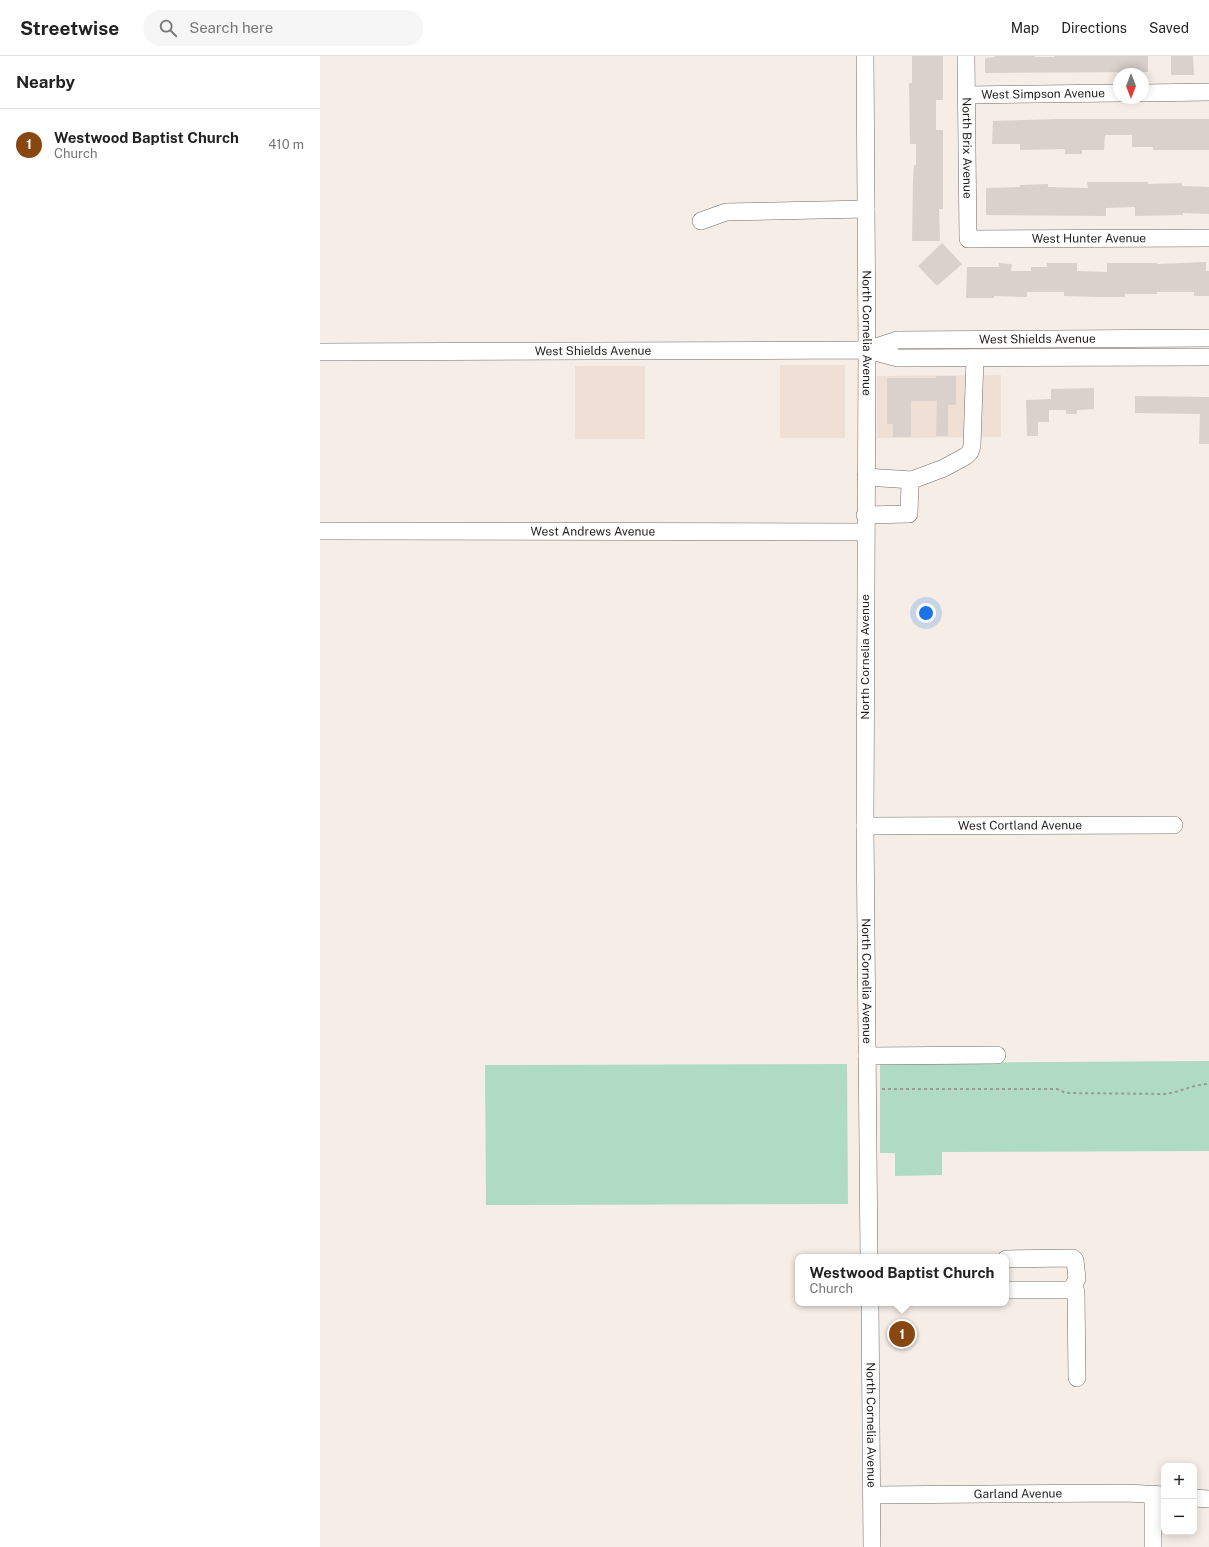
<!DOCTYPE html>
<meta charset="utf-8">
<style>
body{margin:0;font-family:"Public Sans",sans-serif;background:#f6f6f6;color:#222}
.controls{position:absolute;right:12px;bottom:12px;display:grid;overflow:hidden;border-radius:8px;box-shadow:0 2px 10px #0003}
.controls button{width:36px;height:36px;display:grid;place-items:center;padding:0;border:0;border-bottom:1px solid #e0e0e0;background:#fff;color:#222;font:20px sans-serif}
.compass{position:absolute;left:793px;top:12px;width:36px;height:36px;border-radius:50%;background:#fff;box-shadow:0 2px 10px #0003;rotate:180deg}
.you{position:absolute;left:606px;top:557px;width:14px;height:14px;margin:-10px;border:3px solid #fff;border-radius:50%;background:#1a73e8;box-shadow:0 0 0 6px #1a73e833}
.badge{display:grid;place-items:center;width:26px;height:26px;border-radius:50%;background:#884711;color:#fff;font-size:13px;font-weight:700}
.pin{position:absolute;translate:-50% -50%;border:2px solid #fff;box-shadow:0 1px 4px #0006}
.popup{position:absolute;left:475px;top:1198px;width:214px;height:52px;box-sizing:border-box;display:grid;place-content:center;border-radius:8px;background:#fff;filter:drop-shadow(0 1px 3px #0005);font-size:13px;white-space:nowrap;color:#767676}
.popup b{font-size:15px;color:#222}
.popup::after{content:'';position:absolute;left:50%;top:100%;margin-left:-8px;border:8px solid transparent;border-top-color:#fff}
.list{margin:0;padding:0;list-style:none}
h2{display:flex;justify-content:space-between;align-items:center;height:52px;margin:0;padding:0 16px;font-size:17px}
h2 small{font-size:13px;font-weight:400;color:#767676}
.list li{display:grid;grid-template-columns:26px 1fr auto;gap:12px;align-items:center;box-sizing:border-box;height:72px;padding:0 16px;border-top:1px solid #e0e0e0}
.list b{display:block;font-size:15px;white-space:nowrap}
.list p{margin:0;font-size:13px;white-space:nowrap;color:#767676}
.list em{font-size:13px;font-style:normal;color:#767676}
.icon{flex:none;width:22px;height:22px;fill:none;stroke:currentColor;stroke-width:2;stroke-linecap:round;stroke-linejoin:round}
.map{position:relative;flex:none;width:889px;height:1491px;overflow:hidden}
header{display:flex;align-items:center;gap:24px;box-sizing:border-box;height:56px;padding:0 20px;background:#fff;border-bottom:1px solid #e0e0e0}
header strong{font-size:19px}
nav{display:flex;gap:22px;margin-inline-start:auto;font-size:14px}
.search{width:280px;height:36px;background:#f6f6f6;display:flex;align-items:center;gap:10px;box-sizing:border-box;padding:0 14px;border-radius:22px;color:#767676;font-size:15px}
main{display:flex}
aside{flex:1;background:#fff}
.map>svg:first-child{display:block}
.built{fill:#efdfd5}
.green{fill:#aedbc2}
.building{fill:#dad1cc}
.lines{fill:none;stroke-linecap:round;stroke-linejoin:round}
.minor-casing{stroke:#726a65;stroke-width:18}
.path{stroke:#9f9994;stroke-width:2;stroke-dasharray:3 3;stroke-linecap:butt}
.minor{stroke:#fff;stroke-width:17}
.labels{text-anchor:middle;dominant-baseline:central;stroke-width:4;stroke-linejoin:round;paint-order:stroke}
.street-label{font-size:12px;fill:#221f1d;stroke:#fff}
</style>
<header>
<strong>Streetwise</strong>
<div class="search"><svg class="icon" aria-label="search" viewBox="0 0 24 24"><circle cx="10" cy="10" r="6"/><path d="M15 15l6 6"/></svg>Search here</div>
<nav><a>Map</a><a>Directions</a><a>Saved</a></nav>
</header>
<main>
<aside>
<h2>Nearby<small></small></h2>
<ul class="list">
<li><span class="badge">1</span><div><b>Westwood Baptist Church</b><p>Church</p></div><em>410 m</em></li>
</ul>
</aside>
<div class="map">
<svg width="889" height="1491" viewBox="0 0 889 1491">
<rect width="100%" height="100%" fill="#f6ede7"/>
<g class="built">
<rect x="460" y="309" width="65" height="73"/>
<rect x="255" y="310" width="70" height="73"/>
<path d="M681,319v62l-124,1v-62z"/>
</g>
<g class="green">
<path d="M889,1005v90l-267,1v23l-47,1v-23h-15v-90z"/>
<path d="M527,1008l1,140 -362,1 -1,-140z"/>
</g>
<g class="building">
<path d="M592,0h31v44h-7v30h7v79h-4l1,32h-28l1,-61 1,-15h2v-21h-6l-1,-61h3z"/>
<path d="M675,0h40v1h20v-1h93v16l-163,1v-15l10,-1z"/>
<path d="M851,0h22l1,19h-23z"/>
<path d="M736,63h153v31h-56v-3h-21v-12h-27l-1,15h-22v4h-17v-5l-45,1v-6h-28l1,-23z"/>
<path d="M767,126h61v2l34,-1v3l27,1v27l-26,-1v2l-48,1v-9l-29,1v8l-120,-1v-27l34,-1v-2l28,-1v3l40,1z"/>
<path d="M622,187l20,21 -25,22 -19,-20z"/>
<path d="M886,206v9h3v25h-15v-4h-37v2h-32v3h-29l-32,-1v-4h-37v5l-33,-1v2h-28l1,-31h32v-4l13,1 -1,7h20v-4h16v-4h30v8l30,1v-9h50v1z"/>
<path d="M616,320h20v29h-8v31h-12l1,-35h-26v36h-18v-13h-6v-46h49z"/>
<path d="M774,332v21l-17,1v4h-11v-4h-17v12h-11v14h-11l-1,-36 25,-1v-10z"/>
<path d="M815,340l74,1v47h-10l1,-30 -65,-1z"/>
</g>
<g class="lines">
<g class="minor-casing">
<g id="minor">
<path id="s1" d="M545,0l2,294 -2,476 4,431"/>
<path id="s2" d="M646,0l2,183 241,-1"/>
<path d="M823,37l66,-1"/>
<path id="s3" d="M647,39l152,-2"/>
<path d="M381,165l25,-9 140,-3"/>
<path id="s4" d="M547,294l30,-10 312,-2"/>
<path id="s5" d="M0,296l547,-2 31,8 311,-1"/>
<path d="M546,421l46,3"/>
<path d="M545,459l44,-1 1,-31 2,-3 32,-12 22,-12 4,-4 2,-6 3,-88"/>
<path id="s6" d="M0,475l545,1"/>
<path id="s7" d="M545,770l309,-1"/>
<path d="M547,1000l130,-1"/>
<path d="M686,1203l67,-1 2,2 2,19 -6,11"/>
<path d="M686,1234h65l5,2 1,86"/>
<path id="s8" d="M550,1247l2,244"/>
<path id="s9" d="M552,1439l254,-2 38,2"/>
<path d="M874,1442l15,1"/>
<path d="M833,1491v-53"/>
</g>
</g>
<path class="path" d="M562,1033h175l9,4 100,1c14,-2 28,-10 43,-10"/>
<use href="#minor" class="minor"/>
</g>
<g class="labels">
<g class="street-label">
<text stroke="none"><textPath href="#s3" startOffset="76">West Simpson Avenue</textPath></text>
<text stroke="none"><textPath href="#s2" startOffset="92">North Brix Avenue</textPath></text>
<text stroke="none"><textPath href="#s2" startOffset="304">West Hunter Avenue</textPath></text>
<text stroke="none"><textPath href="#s1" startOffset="277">North Cornelia Avenue</textPath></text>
<text stroke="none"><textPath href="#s4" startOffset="172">West Shields Avenue</textPath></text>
<text stroke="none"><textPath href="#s5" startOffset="273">West Shields Avenue</textPath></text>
<text stroke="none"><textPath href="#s6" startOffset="273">West Andrews Avenue</textPath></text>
<text transform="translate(545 601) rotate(-90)">North Cornelia Avenue</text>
<text stroke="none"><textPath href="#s7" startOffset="155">West Cortland Avenue</textPath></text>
<text stroke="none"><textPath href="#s1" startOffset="925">North Cornelia Avenue</textPath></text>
<text stroke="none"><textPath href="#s8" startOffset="122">North Cornelia Avenue</textPath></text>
<text stroke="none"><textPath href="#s9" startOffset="146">Garland Avenue</textPath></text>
</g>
</g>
</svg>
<div class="controls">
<button>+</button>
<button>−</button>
</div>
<svg class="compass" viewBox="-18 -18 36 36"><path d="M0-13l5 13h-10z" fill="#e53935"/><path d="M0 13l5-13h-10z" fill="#767676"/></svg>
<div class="you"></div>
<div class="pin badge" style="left:582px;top:1278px">1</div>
<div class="popup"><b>Westwood Baptist Church</b>Church</div>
</div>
</main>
